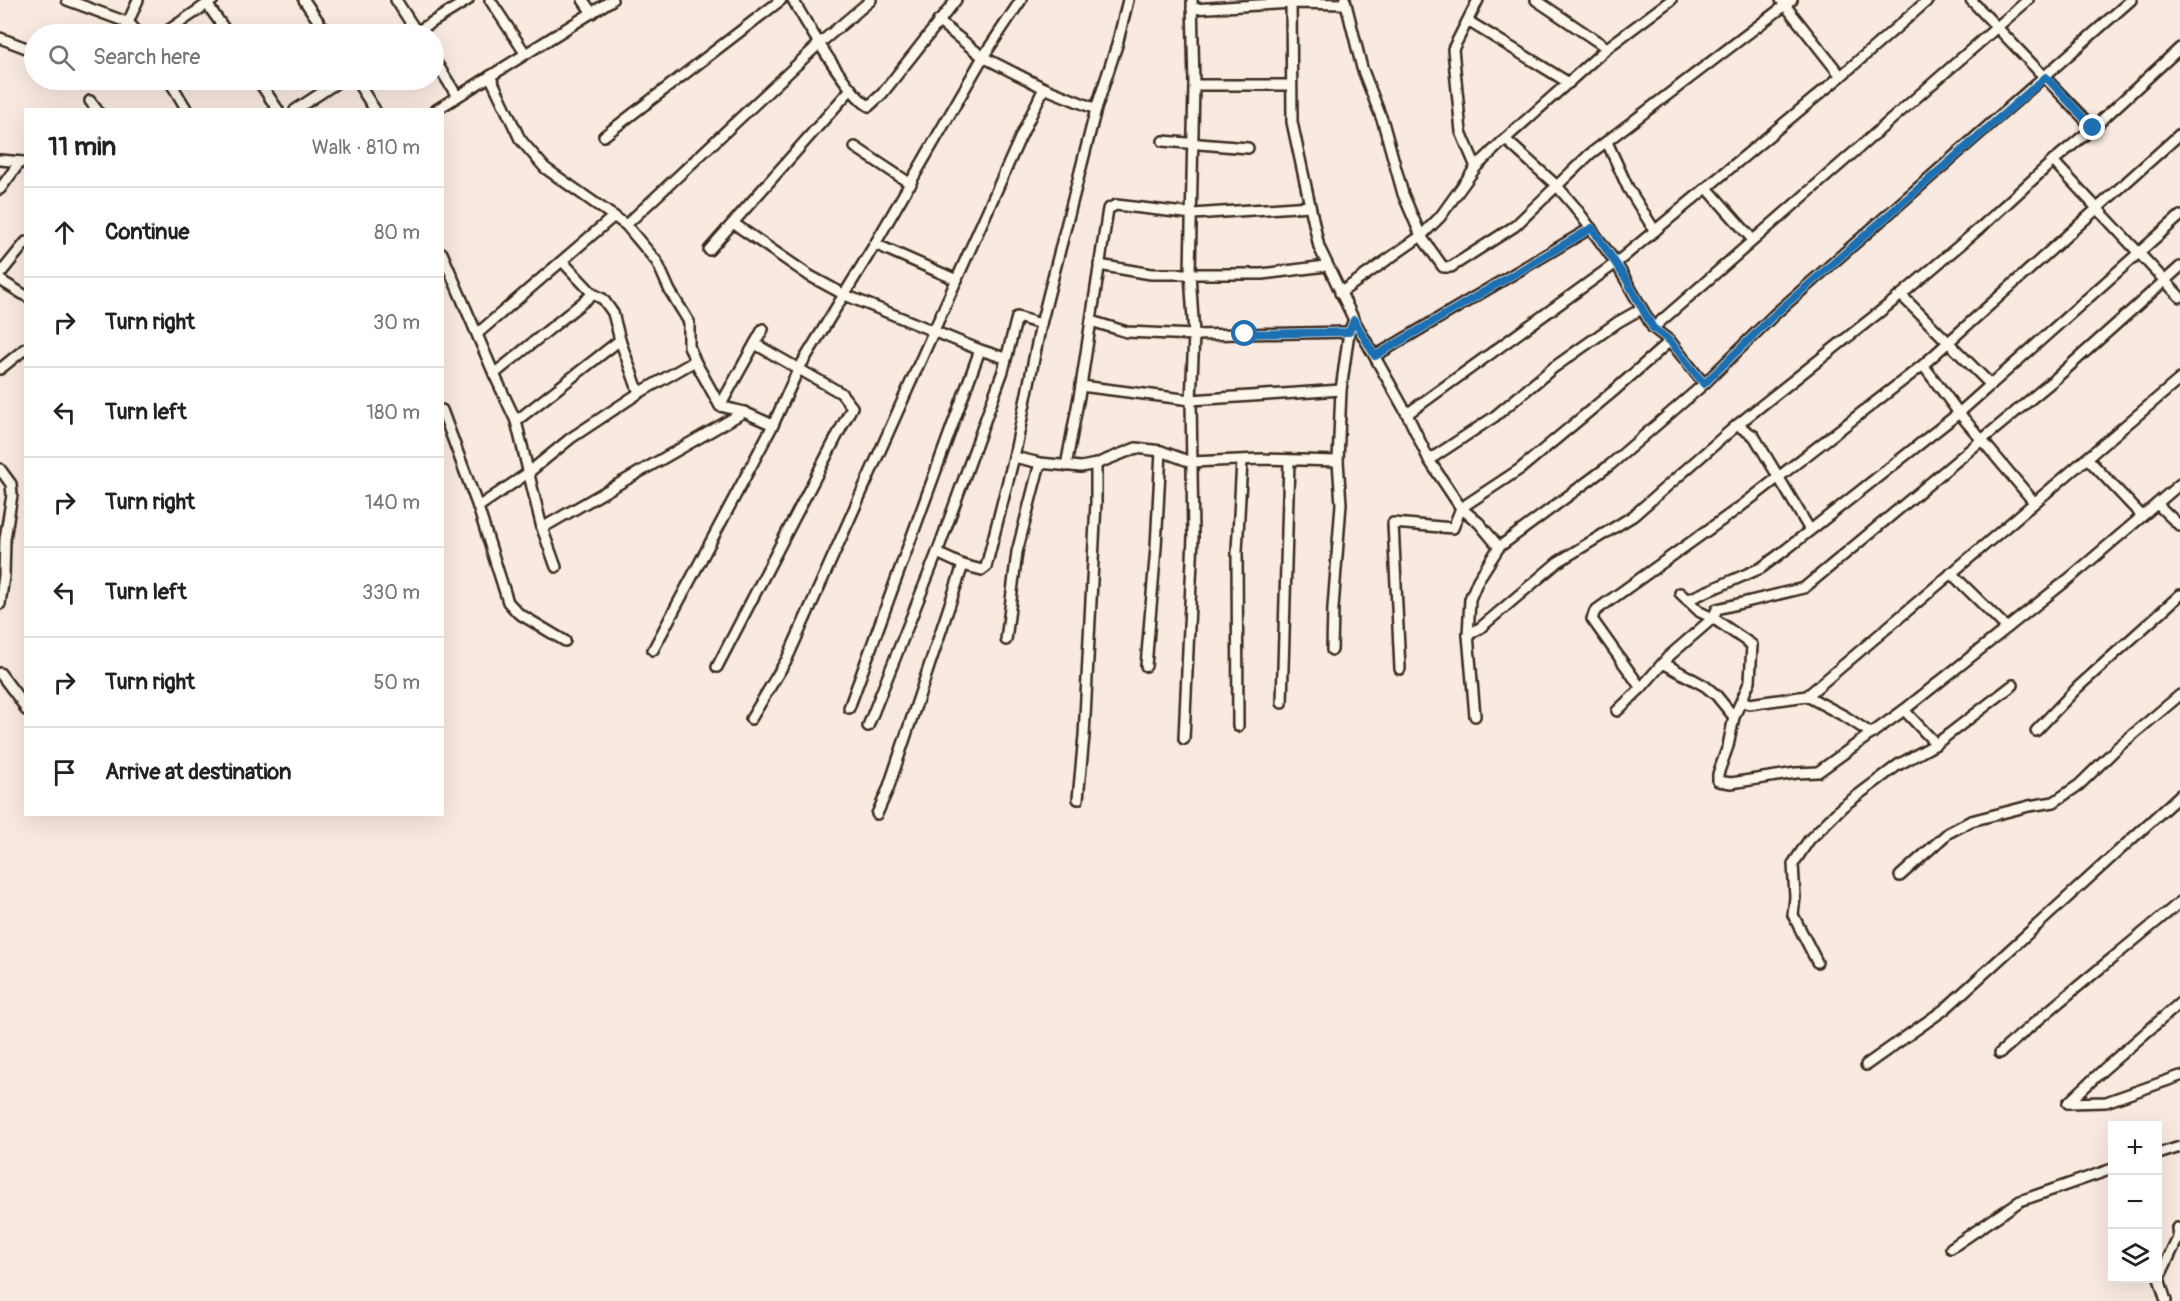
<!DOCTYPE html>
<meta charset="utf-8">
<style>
body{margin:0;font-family:Pangolin,sans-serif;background:#f2f2f2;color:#222}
.controls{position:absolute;right:18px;bottom:18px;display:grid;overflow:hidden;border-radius:0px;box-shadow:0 6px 24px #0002}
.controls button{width:54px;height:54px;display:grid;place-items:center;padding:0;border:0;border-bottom:2px solid #e0e0e0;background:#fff;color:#222;font:30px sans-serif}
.stop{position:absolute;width:18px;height:18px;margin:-14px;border:4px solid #1f6fb2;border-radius:50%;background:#fff}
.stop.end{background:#1f6fb2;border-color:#fff;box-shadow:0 2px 6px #0008}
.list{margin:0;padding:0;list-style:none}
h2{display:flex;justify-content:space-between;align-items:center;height:78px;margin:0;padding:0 24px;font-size:26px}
h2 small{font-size:20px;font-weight:400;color:#767676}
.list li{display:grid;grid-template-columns:39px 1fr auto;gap:18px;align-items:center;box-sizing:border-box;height:90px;padding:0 24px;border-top:2px solid #e0e0e0}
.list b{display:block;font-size:22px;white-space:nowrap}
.list em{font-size:20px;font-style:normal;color:#767676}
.icon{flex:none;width:33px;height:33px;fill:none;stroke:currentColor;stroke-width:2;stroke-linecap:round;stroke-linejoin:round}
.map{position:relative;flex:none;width:2180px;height:1301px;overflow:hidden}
.search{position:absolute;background:#fff;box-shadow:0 6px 24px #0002;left:24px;top:24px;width:420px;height:66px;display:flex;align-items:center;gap:15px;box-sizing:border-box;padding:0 21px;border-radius:33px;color:#767676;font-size:22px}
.panel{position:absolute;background:#fff;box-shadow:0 6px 24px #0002;left:24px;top:108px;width:420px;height:708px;border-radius:0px}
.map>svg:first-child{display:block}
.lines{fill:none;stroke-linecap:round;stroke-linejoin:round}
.minor-casing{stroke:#3b2a1e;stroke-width:14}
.minor{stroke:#fbf7ec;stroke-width:9}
.route{stroke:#1f6fb2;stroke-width:8}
</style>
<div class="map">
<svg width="2180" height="1301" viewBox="0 0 2180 1301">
<rect width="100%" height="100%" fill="#f9eae1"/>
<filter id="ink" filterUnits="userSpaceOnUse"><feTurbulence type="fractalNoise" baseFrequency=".0167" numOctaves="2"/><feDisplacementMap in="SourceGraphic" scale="12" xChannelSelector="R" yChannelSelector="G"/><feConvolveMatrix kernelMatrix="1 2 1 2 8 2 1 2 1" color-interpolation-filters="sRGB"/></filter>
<g filter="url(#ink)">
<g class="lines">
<g class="minor-casing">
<g id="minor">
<path d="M67,0l62,23 10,11"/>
<path d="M304,0l23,34"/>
<path d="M396,0l22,34"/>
<path d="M490,0l35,53"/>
<path d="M583,0l9,13"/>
<path d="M793,0c14,24 55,95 76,106l13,-12 74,-94"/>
<path d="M1291,0l1,122 27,125 35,73 53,94 22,46 32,48 18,15 20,24"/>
<path d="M1345,0l17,68 21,54 20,72 18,42 22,31h8l64,-41 75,-72 202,-154"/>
<path d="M1536,0l71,48"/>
<path d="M1781,0l60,76"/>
<path d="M1971,0l122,128"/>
<path d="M207,4l21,30"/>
<path d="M1192,9l100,-6 53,1"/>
<path d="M938,21l45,36 61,31 52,21"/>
<path d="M1468,21l101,62"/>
<path d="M123,34l15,-34"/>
<path d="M163,34l50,-34"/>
<path d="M413,34l55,-34"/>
<path d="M0,38l34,13"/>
<path d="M434,59l23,37"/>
<path d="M490,76l30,63 25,29 81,57 31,37 13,29 19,31v24l6,15 25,45 24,6 29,13"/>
<path d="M169,80l18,30"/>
<path d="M258,80l20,30"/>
<path d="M356,80l19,30"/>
<path d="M1194,85h97"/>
<path d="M90,101l7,9"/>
<path d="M295,110l46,-30"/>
<path d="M436,110l176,-110"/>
<path d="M604,136l177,-136"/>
<path d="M1505,139l52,47 18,21 41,56 37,65 17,13 34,43"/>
<path d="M1163,141l85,7"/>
<path d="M1607,142l21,46 27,43"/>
<path d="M855,147l56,37"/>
<path d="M0,160l23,2"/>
<path d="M2053,161l127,136"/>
<path d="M1476,167l-15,-35 -8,-83 25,-49"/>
<path d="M1707,188l46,52"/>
<path d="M0,189l20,-27"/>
<path d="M733,223l77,53 35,19 135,55 25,8"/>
<path d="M626,225l194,-182 51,-43"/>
<path d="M875,244l82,36"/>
<path d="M709,250l142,-161"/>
<path d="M442,253l52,121 22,47 26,107 14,39"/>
<path d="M562,261l31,33 10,5 10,14 7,27 19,53"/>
<path d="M1099,265l52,9h111l64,-8"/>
<path d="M2180,267l-125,112 -251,209 -87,21 -4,9 39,27 -2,36 -16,36 -6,29 -10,28v7l13,2 65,-10 22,-1 86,-62 167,-133 109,-93"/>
<path d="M0,274l26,-32"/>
<path d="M0,280l26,16"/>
<path d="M1340,293l81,-57 19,-19 36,-50 29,-28 102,-91 64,-48"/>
<path d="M1901,295l90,90"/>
<path d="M1091,321l36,11 67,3 155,-3"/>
<path d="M1653,328l375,-328"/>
<path d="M478,333l136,-117"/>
<path d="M1375,356l216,-128"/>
<path d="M1923,365l36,48 75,89"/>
<path d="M0,369l26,-21"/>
<path d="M494,374l99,-80"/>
<path d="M1081,386l110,14 150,-10"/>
<path d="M720,406l43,-77"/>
<path d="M442,410l36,97 30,95 10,11 47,28"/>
<path d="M1407,414l209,-151 225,-187 87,-76"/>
<path d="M516,421l104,-81"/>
<path d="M1737,425l17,11 56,94"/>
<path d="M1014,457l26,6 41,4 15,-3 40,-16 25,3 30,11 70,-3 77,2"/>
<path d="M2087,458l55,58"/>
<path d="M1429,460l65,-43 59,-49 65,-46 23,-13"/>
<path d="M1066,466l15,-80 27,-177 8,-4 77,9 117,-8"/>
<path d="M0,469l11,15 1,11 -7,44 -1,37 -4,28"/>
<path d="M2157,504l23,22"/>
<path d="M478,507l50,-34 43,-35 68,-45 56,-32"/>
<path d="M542,528l202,-116"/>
<path d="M937,553l26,12 19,5 4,-3 28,-110 27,-133 55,-215 21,-64 11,-45"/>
<path d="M1951,573l56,55"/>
<path d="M1687,600l74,-32 23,-17 175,-138 221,-197"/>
<path d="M1468,635l12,-7 78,-66 75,-46 104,-91 164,-130 79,-67 73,-67 40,-33 87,-80"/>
<path d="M1006,640l11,-88 23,-89"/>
<path d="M653,650l120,-225 25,-55 77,-126 108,-187 38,-57"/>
<path d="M1332,650l1,-42 8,-104 -3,-43 3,-71 8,-58 5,-12"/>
<path d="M1663,663l42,23 11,9 18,22"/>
<path d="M1146,666l10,-119 5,-96"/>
<path d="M717,667l135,-260 -11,-14 -86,-49"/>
<path d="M1400,669l-7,-146 60,5 8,-20 59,-39 96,-80 54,-48"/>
<path d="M0,673l21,28 5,9"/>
<path d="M1641,688l-49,-69 3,-8 145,-104 183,-142 257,-231"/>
<path d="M1807,696l39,21 26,17"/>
<path d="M1742,701l7,3 58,-8 373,-317"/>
<path d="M1282,703l7,-242"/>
<path d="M849,708l131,-358"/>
<path d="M1904,710l32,34"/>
<path d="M1617,711l24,-23 27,-31 45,-39 -13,-6 -20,-19"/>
<path d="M1475,716l-7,-81 2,-36 8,-19 21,-33 111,-82 94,-81 71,-70 356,-314"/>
<path d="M751,719l36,-60 233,-521 24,-50"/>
<path d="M868,726l69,-173 66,-182 14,-54 24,7"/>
<path d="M1238,726l-1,-175 5,-90"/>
<path d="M2036,731l42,-44 102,-92"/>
<path d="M1184,739l9,-202 -2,-137 3,-65 -4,-62 4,-188 -2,-85"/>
<path d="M1078,799l6,-63 12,-233v-39"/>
<path d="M877,814l11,-25 75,-224"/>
<path d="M1900,876l48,-43 23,-12 58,-15 25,-4 25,-17 39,-38 62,-52"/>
<path d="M1817,962l-24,-47 2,-18 -2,-33 16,-24 33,-33 56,-42 38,-21 77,-59"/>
<path d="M2000,1053c58,-52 120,-100 180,-151"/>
<path d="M1866,1065l79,-56 235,-214"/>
<path d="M2068,1103l36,-34 76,-66"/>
<path d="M2068,1103l38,-1 74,-26"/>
<path d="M2158,1154l22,-7"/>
<path d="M1951,1248l69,-47 92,-32"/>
<path d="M2166,1301l-7,-23 19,-40 -1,-10"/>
</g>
</g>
<use href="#minor" class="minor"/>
</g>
</g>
<g class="lines" filter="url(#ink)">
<path class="route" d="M1245,334l104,-2 5,-12 21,36 217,-128 34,51 27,49 17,13 34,43 71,-70 271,-237 47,51"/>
</g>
</svg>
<div class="controls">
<button>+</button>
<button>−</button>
<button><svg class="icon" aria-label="layers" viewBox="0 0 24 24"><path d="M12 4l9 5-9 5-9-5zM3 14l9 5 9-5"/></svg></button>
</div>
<div class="stop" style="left:1245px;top:334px"></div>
<div class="stop end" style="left:2093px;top:128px"></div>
<div class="search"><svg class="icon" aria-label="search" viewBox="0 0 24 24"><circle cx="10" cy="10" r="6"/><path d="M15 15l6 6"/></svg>Search here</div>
<section class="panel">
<h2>11 min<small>Walk · 810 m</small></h2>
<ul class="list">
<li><svg class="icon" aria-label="ahead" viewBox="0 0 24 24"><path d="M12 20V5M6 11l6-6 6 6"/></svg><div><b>Continue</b></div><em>80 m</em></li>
<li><svg class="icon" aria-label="right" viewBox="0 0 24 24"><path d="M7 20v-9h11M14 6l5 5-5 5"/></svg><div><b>Turn right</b></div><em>30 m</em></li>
<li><svg class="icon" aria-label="left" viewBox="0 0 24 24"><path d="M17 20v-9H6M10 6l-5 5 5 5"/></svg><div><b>Turn left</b></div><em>180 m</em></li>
<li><svg class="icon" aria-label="right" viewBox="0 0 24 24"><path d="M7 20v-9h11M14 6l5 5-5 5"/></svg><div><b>Turn right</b></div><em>140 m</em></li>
<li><svg class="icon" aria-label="left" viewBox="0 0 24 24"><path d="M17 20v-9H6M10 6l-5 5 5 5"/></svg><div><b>Turn left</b></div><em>330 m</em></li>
<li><svg class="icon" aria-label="right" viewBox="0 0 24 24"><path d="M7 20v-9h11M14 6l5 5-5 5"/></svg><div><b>Turn right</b></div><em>50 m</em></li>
<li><svg class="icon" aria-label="arrive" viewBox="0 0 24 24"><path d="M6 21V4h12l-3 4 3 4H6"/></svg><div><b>Arrive at destination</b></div></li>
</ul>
</section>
</div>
